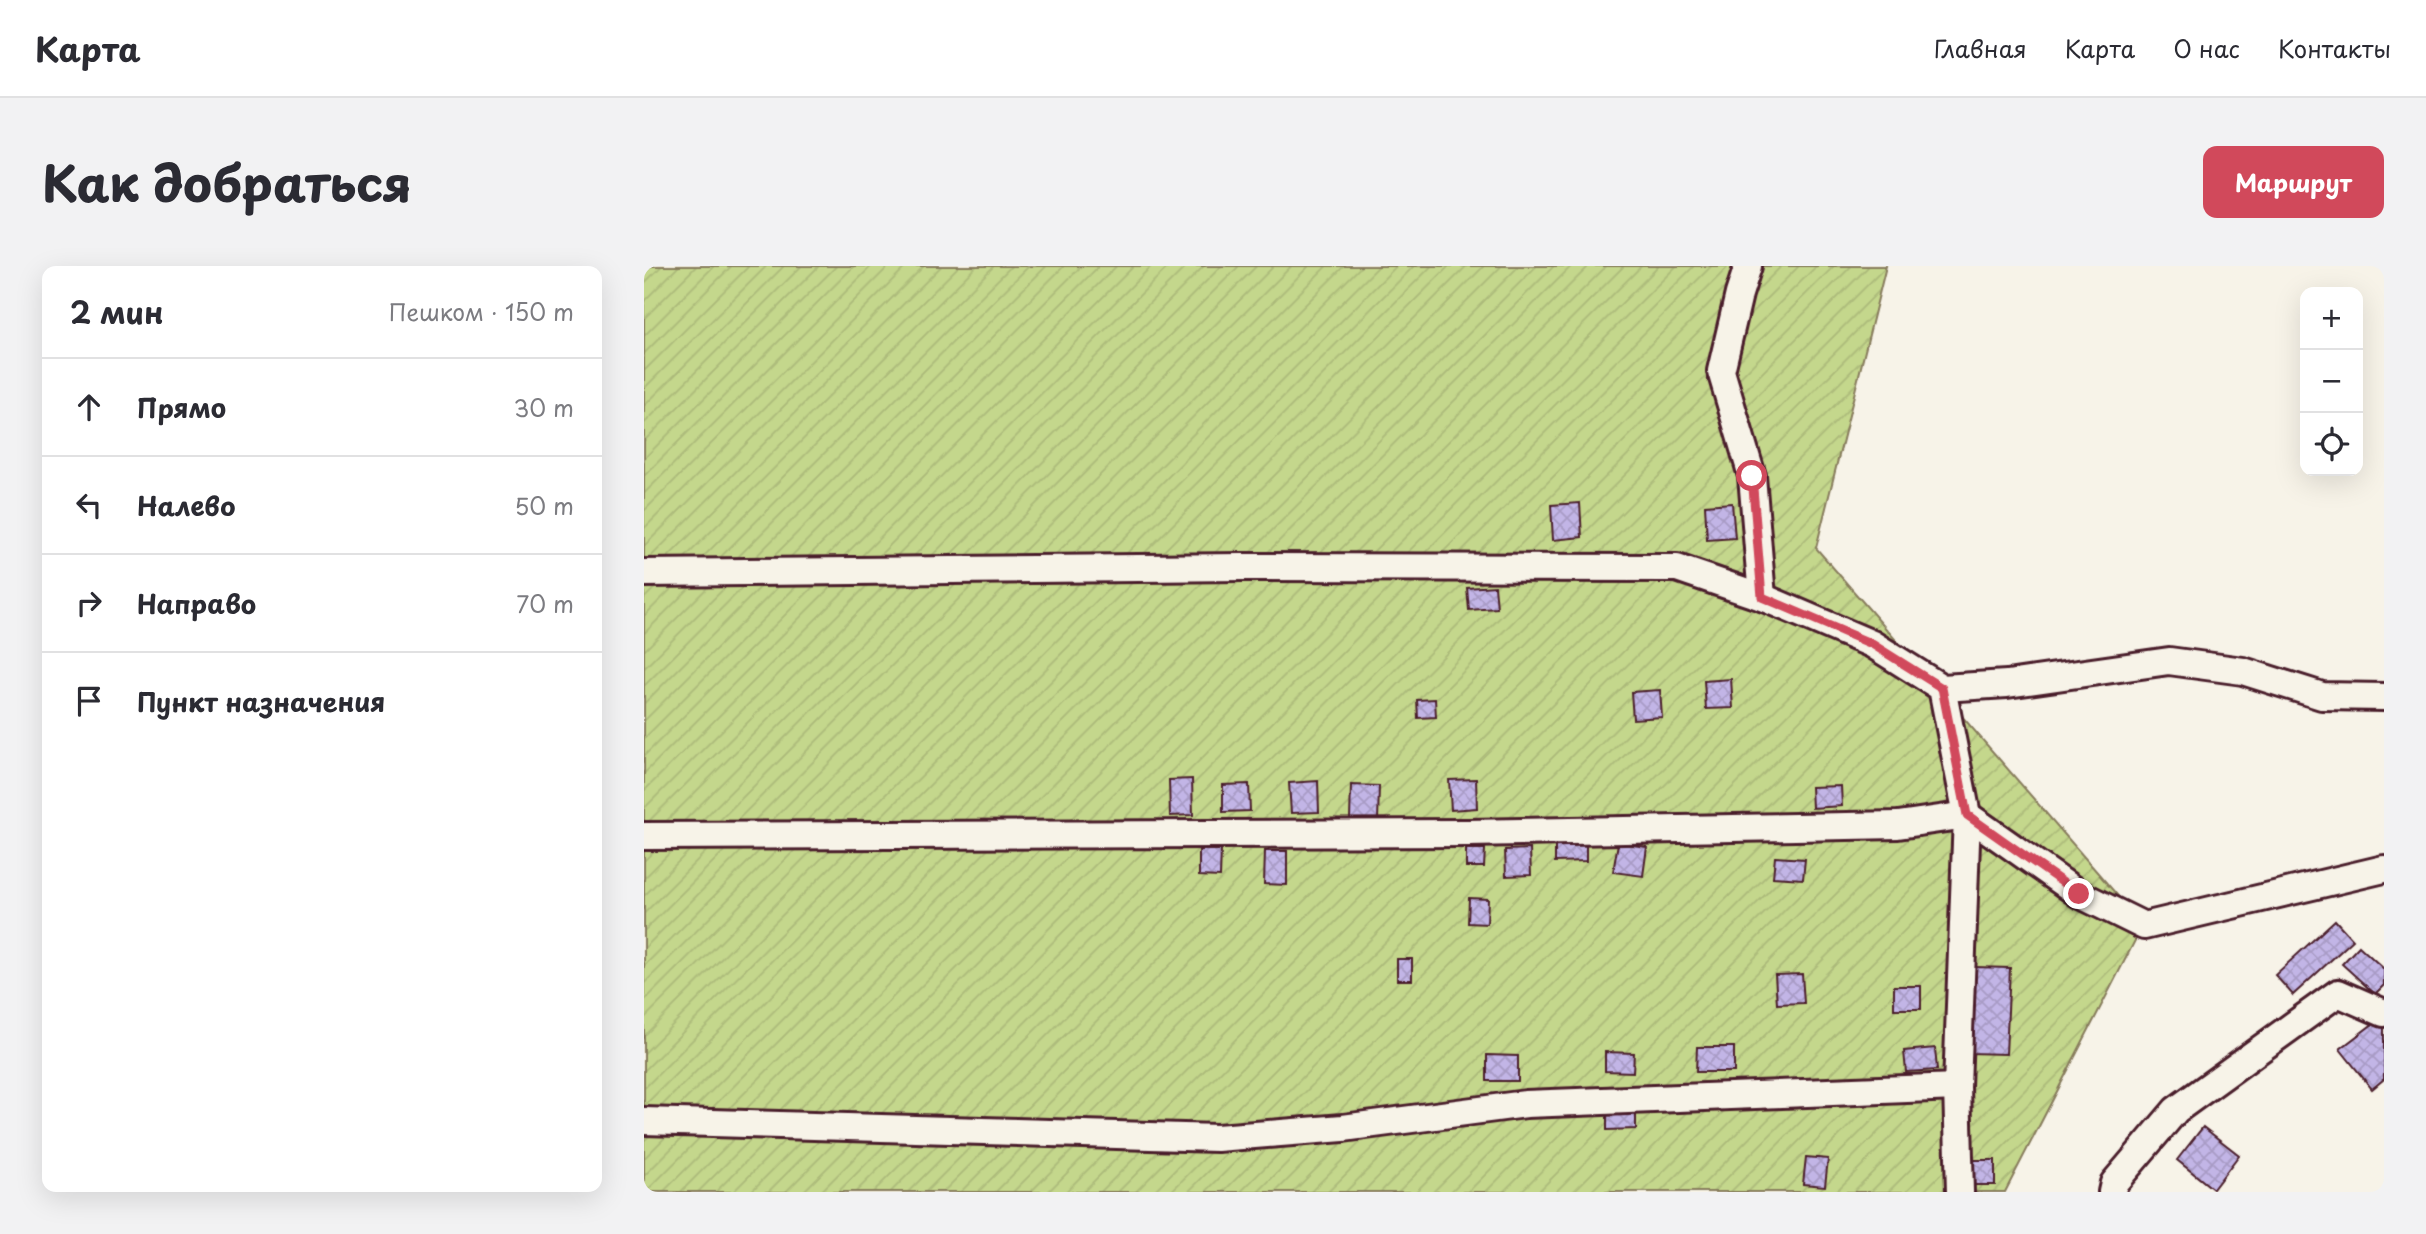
<!DOCTYPE html>
<html lang="ru">
<meta charset="utf-8">
<style>
body{margin:0;font-family:"Playpen Sans",sans-serif;background:#f2f2f3;color:#2b2b33}
.controls{position:absolute;right:21px;top:21px;display:grid;overflow:hidden;border-radius:14px;box-shadow:0 7px 28px #0002}
.controls button{width:63px;height:63px;display:grid;place-items:center;padding:0;border:0;border-bottom:2px solid #e1e1e2;background:#fff;color:#2b2b33;font:35px sans-serif}
.stop{position:absolute;width:21px;height:21px;margin:-16px;border:5px solid #d1495b;border-radius:50%;background:#fff}
.stop.end{background:#d1495b;border-color:#fff;box-shadow:0 2px 7px #0008}
.list{margin:0;padding:0;list-style:none}
h2{display:flex;justify-content:space-between;align-items:center;height:91px;margin:0;padding:0 28px;font-size:30px}
h2 small{font-size:23px;font-weight:400;color:#7c7c81}
.list li{display:grid;grid-template-columns:46px 1fr auto;gap:21px;align-items:center;box-sizing:border-box;height:98px;padding:0 28px;border-top:2px solid #e1e1e2}
.list b{display:block;font-size:26px;white-space:nowrap}
.list em{font-size:23px;font-style:normal;color:#7c7c81}
.icon{flex:none;width:38px;height:38px;fill:none;stroke:currentColor;stroke-width:2;stroke-linecap:round;stroke-linejoin:round}
.map{position:relative;flex:none;width:1740px;height:926px;overflow:hidden;border-radius:14px}
header{display:flex;align-items:center;gap:42px;box-sizing:border-box;height:98px;padding:0 35px;background:#fff;border-bottom:2px solid #e1e1e2}
header strong{font-size:33px}
nav{display:flex;gap:38px;margin-inline-start:auto;font-size:24px}
.intro{display:flex;align-items:center;justify-content:space-between;box-sizing:border-box;height:168px;padding:0 42px}
h1{margin:0;font-size:49px}
.button{padding:18px 32px;border-radius:14px;background:#d1495b;color:#fff;font-size:24px;font-weight:700}
main{display:flex;gap:42px;padding:0 42px}
aside{flex:1;background:#fff;border-radius:14px;box-shadow:0 7px 28px #0002}
.map>svg:first-child{display:block}
.garden{fill:url(#garden-furrows);stroke:#877b5c;stroke-width:2}
.building{fill:url(#building-cross-hatch);stroke:#4a1f2b;stroke-width:2}
.lines{fill:none;stroke-linecap:round;stroke-linejoin:round}
.minor-casing{stroke:#4a1f2b;stroke-width:32}
.minor{stroke:#f7f3e8;stroke-width:26}
.route{stroke:#d1495b;stroke-width:9}
</style>
<header>
<strong>Карта</strong>
<nav><a>Главная</a><a>Карта</a><a>О нас</a><a>Контакты</a></nav>
</header>
<div class="intro"><h1>Как добраться</h1><a class="button">Маршрут</a></div>
<main>
<aside>
<h2>2 мин<small>Пешком · 150 m</small></h2>
<ul class="list">
<li><svg class="icon" aria-label="ahead" viewBox="0 0 24 24"><path d="M12 20V5M6 11l6-6 6 6"/></svg><div><b>Прямо</b></div><em>30 m</em></li>
<li><svg class="icon" aria-label="left" viewBox="0 0 24 24"><path d="M17 20v-9H6M10 6l-5 5 5 5"/></svg><div><b>Налево</b></div><em>50 m</em></li>
<li><svg class="icon" aria-label="right" viewBox="0 0 24 24"><path d="M7 20v-9h11M14 6l5 5-5 5"/></svg><div><b>Направо</b></div><em>70 m</em></li>
<li><svg class="icon" aria-label="arrive" viewBox="0 0 24 24"><path d="M6 21V4h12l-3 4 3 4H6"/></svg><div><b>Пункт назначения</b></div></li>
</ul>
</aside>
<div class="map">
<svg width="1740" height="926" viewBox="0 0 1740 926">
<defs>
<pattern id="garden-furrows" width="10" height="10" patternUnits="userSpaceOnUse" patternTransform="scale(1.75)"><rect width="10" height="10" fill="#c4d78c"/><path d="M-1 1l2-2M0 10L10 0M9 11l2-2" fill="none" stroke="#aab879"/></pattern>
<pattern id="building-cross-hatch" width="8" height="8" patternUnits="userSpaceOnUse" patternTransform="scale(1.75)"><rect width="8" height="8" fill="#c2b5e6"/><path d="M0 0l8 8M0 8l8-8" fill="none" stroke="#a89bc5"/></pattern>
</defs>
<rect width="100%" height="100%" fill="#f7f3e8"/>
<filter id="ink" filterUnits="userSpaceOnUse"><feTurbulence type="fractalNoise" baseFrequency=".0143" numOctaves="2"/><feDisplacementMap in="SourceGraphic" scale="14" xChannelSelector="R" yChannelSelector="G"/><feConvolveMatrix kernelMatrix="1 2 1 2 8 2 1 2 1" color-interpolation-filters="sRGB"/></filter>
<g filter="url(#ink)">
<path class="garden" d="M0,0h1242l-70,282 327,377 -138,267h-1361z"/>
<g class="building">
<path d="M936,237l2,34 -29,3 -2,-35z"/>
<path d="M1088,237l3,35 -28,2 -2,-35z"/>
<path d="M851,320l2,22 -28,2 -2,-22z"/>
<path d="M1087,413l2,29 -27,1 -2,-28z"/>
<path d="M1016,424l2,27 -29,2 -2,-27z"/>
<path d="M791,433l1,18 -18,1 -1,-18z"/>
<path d="M548,513l1,36 -23,1 -1,-36z"/>
<path d="M832,513l1,29 -26,2 -2,-30z"/>
<path d="M674,515l1,31 -28,1 -2,-30z"/>
<path d="M605,518l1,27 -27,1v-27z"/>
<path d="M707,519l28,1 -1,35 -28,-1z"/>
<path d="M1197,520l1,20 -30,2 -1,-21z"/>
<path d="M911,575h31v20l-31,1z"/>
<path d="M974,577l29,4 -4,29 -30,-4z"/>
<path d="M822,583h19l-1,18h-18z"/>
<path d="M886,583l1,26 -25,1 -1,-26z"/>
<path d="M555,584h22l-1,27 -21,-1z"/>
<path d="M621,585h22v34l-23,-1z"/>
<path d="M1131,591l30,2 -2,20 -30,-2z"/>
<path d="M825,632l19,1 -1,25 -19,-1z"/>
<path d="M1691,654l18,20 -60,55 -18,-20z"/>
<path d="M1715,680l25,23v16l-9,9 -33,-30z"/>
<rect x="753" y="693" width="15" height="21"/>
<path d="M1330,701l36,1 -4,86 -36,-1z"/>
<path d="M1158,708l2,29 -27,1 -2,-29z"/>
<rect x="1250" y="720" width="27" height="23"/>
<path d="M1734,754l6,8v51l-12,10 -32,-40z"/>
<path d="M1053,781h37v25h-38z"/>
<path d="M1291,782l2,22 -31,2 -2,-21z"/>
<path d="M961,786l29,1 -1,19 -28,-1z"/>
<path d="M843,789l31,1v25h-31z"/>
<path d="M992,842v21l-29,1v-21z"/>
<path d="M1559,861l36,28 -26,34 -36,-29z"/>
<path d="M1162,891l22,2 -3,27 -22,-2z"/>
<rect x="1327" y="894" width="24" height="25"/>
</g>
<g class="lines">
<g class="minor-casing">
<g id="minor">
<path d="M1104,0l-9,28 -18,77 31,105 10,121"/>
<path d="M0,307l598,-6 435,1 85,29 110,47 70,44 25,127 -10,272 3,105"/>
<path d="M1298,422l65,-4 162,-23 74,10 79,25 62,1"/>
<path d="M0,570l824,-3 430,-8 69,-10 112,79 65,32 240,-57"/>
<path d="M0,855l573,17 126,-10 183,-24 431,-17"/>
<path d="M1468,926l2,-9 62,-73 162,-117 46,20"/>
</g>
</g>
<use href="#minor" class="minor"/>
</g>
</g>
<g class="lines" filter="url(#ink)">
<path class="route" d="M1108,210l10,121 110,47 70,44 25,127 112,79"/>
</g>
</svg>
<div class="controls">
<button>+</button>
<button>−</button>
<button><svg class="icon" aria-label="locate" viewBox="0 0 24 24"><circle cx="12" cy="12" r="6"/><path d="M12 2v4M12 18v4M2 12h4M18 12h4"/></svg></button>
</div>
<div class="stop" style="left:1108px;top:210px"></div>
<div class="stop end" style="left:1435px;top:628px"></div>
</div>
</main>
